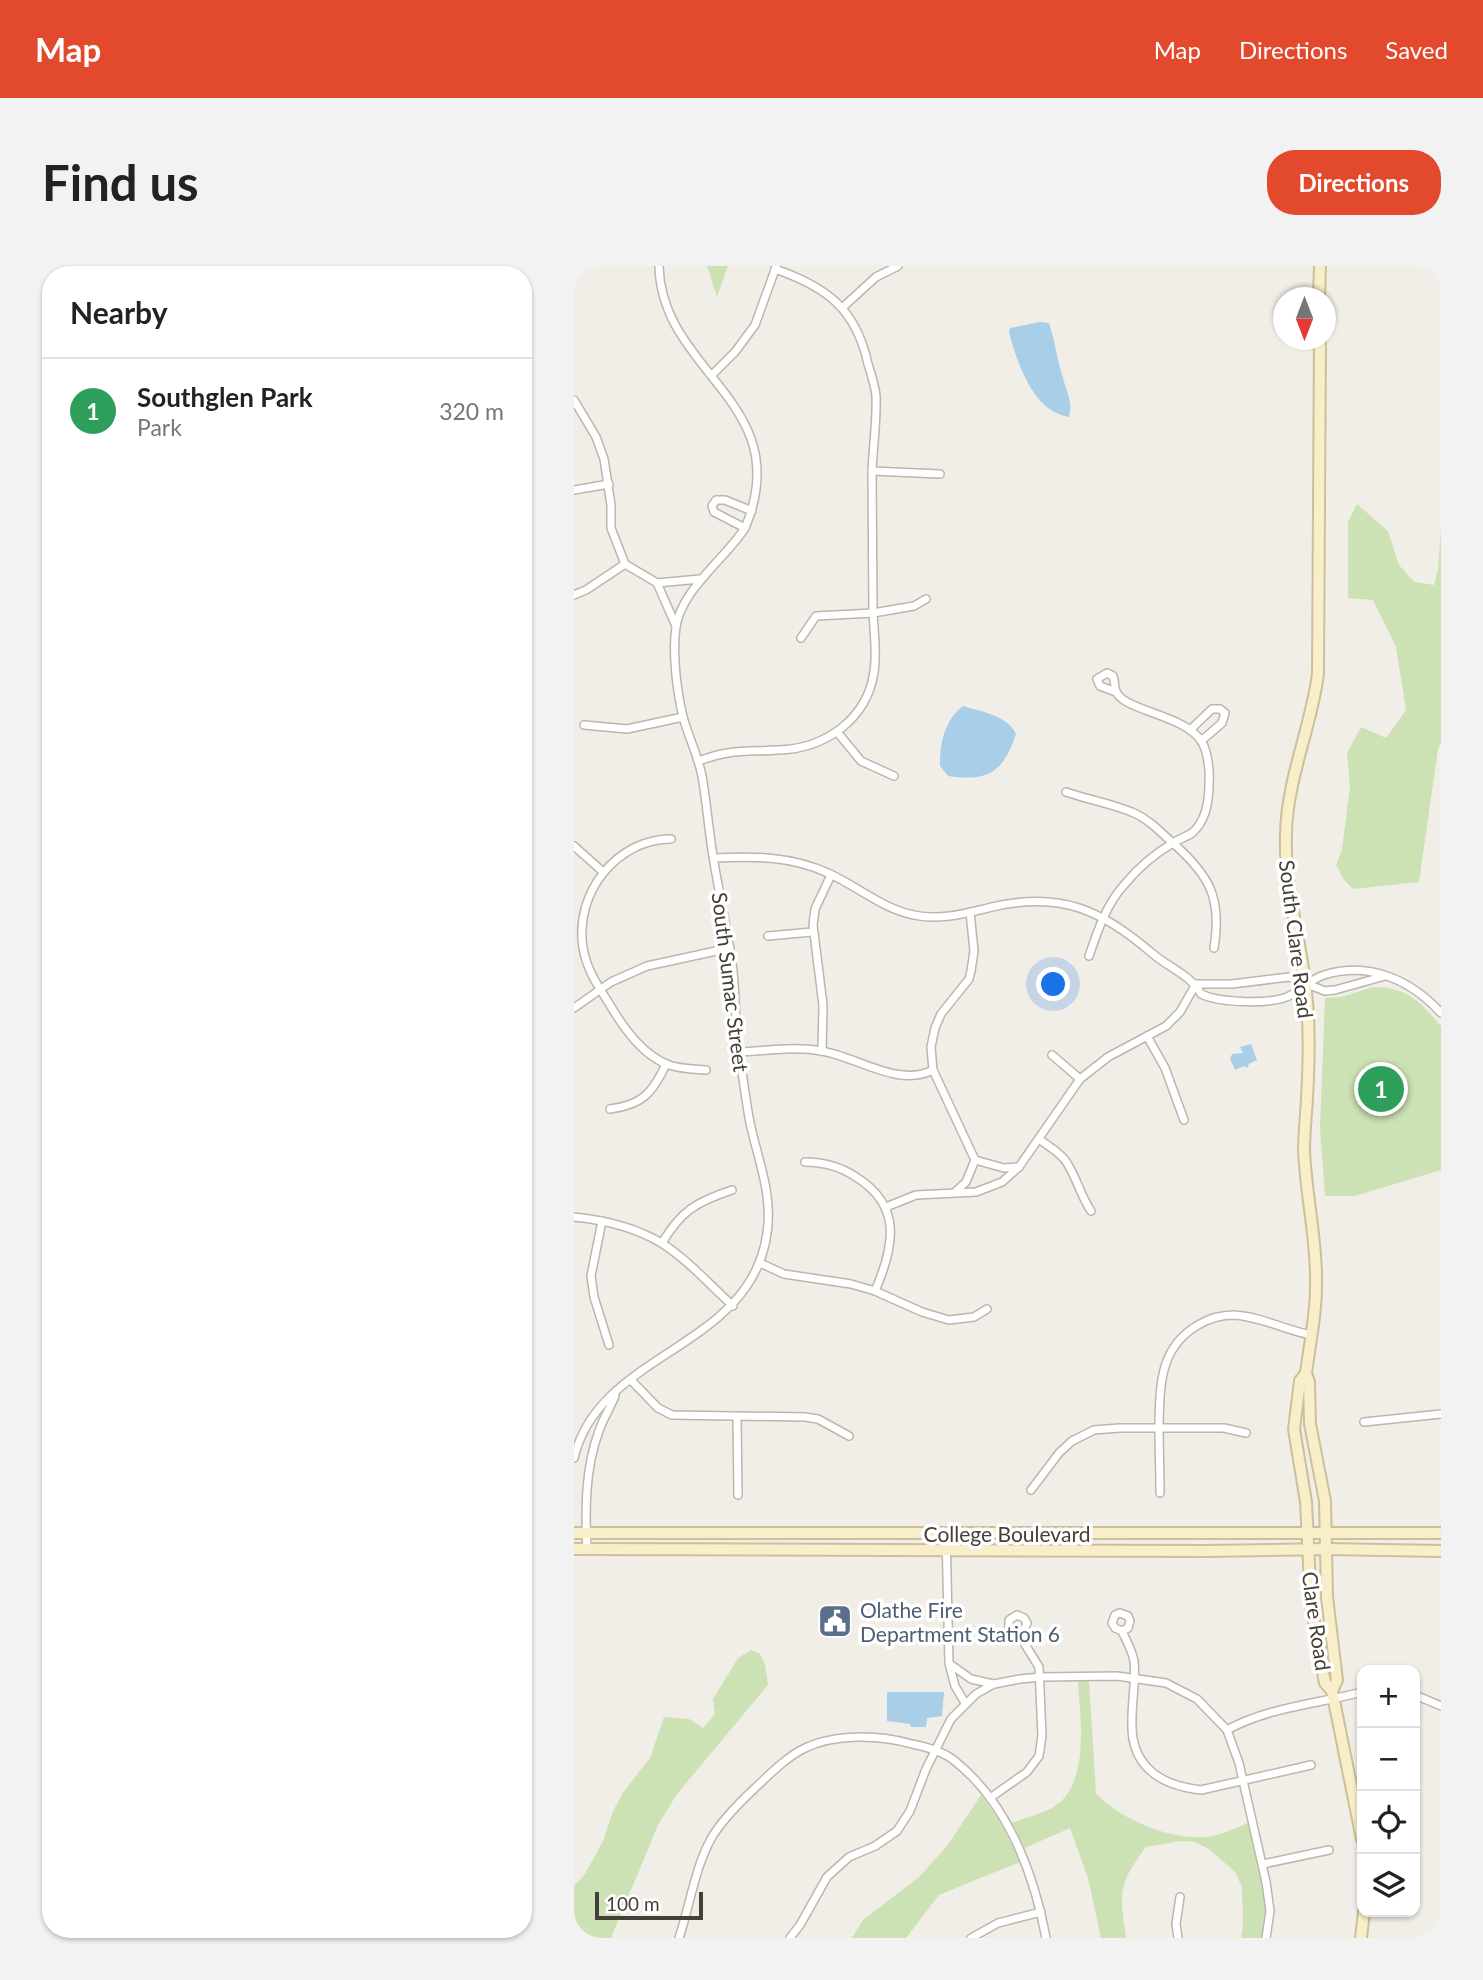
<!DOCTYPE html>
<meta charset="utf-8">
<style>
body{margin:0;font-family:Lato,sans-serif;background:#f2f2f2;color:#222}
.controls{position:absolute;right:21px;bottom:21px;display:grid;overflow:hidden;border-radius:14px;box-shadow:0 2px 5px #0004}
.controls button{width:63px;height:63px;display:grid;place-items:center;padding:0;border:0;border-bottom:2px solid #e0e0e0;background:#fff;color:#222;font:35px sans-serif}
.compass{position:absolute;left:699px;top:21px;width:63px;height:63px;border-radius:50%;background:#fff;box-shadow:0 2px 5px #0004;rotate:180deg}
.scale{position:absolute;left:21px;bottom:18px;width:108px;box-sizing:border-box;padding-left:7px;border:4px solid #443f37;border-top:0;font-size:19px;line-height:24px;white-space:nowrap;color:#443f37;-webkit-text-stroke:5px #fff;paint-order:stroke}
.you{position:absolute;left:480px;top:719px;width:24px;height:24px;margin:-18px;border:5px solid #fff;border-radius:50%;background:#1a73e8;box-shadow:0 0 0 10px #1a73e833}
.badge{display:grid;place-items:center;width:46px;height:46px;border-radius:50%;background:#e34a2d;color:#fff;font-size:23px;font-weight:700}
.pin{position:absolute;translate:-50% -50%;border:4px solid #fff;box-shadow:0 2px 7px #0006}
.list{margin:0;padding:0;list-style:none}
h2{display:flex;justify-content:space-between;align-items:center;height:91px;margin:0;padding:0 28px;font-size:30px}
h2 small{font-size:23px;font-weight:400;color:#767676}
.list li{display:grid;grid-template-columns:46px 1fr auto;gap:21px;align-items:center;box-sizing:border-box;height:105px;padding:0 28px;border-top:2px solid #e0e0e0}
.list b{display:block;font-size:26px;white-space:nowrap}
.list p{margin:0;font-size:23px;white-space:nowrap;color:#767676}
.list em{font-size:23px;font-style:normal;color:#767676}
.icon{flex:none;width:38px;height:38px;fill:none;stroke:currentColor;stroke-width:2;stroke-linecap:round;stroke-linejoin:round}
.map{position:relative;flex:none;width:867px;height:1672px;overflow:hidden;border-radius:28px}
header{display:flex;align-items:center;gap:42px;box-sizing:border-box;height:98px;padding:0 35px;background:#e34a2d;color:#fff}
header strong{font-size:33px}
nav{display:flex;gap:38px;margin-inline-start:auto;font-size:24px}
.intro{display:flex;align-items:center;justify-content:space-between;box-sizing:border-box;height:168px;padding:0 42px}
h1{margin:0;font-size:49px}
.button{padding:18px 32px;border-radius:28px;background:#e34a2d;color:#fff;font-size:24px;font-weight:700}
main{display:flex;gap:42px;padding:0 42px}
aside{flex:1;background:#fff;border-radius:28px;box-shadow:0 2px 5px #0004}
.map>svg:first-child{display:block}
.green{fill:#cde2b4}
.water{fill:#a9cee8}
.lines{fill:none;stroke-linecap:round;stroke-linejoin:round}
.street-casing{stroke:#bcb6ab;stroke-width:10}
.secondary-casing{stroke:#ccc09b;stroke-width:14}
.street{stroke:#fff;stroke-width:7}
.secondary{stroke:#f9eeca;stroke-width:10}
.labels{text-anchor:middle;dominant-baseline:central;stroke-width:7;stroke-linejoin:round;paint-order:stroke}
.street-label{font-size:21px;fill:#443f37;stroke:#fff}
.service-label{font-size:21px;fill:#4e5e75;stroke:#fff;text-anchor:start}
</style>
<header>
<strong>Map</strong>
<nav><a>Map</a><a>Directions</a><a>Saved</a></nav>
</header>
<div class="intro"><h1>Find us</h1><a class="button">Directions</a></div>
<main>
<aside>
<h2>Nearby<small></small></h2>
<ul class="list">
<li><span class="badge" style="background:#2e9e5b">1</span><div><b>Southglen Park</b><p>Park</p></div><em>320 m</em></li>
</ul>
</aside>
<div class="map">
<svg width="867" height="1672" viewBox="0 0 867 1672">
<rect width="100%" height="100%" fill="#f1eee7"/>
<g class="green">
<path d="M133,0h21l-11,31z"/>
<path d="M783,238l31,27 11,34 15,17 20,3 4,-16 3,-39v212l-3,7 -19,133 -66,7 -9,-9 -8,-15 6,-16 8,-62 -3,-34 14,-26 25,11 20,-28 -10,-63 -23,-47 -25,-2v-76z"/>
<path d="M799,721c35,0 47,15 68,39v144l-86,26h-30l-5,-68 5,-130 16,-1z"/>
<path d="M177,1384l9,4 5,10 3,21 -91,109 -19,31 -47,113h-37v-52l11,-12 18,-33 10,-30 11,-20 26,-33 14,-41 25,2 14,9 12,-14 -2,-15 25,-41z"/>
<path d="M515,1415l7,112c23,26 74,47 110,44 14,-1 29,-9 42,-14 8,36 25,79 15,115h-22l2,-14 -1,-37 -7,-15 -26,-23 -14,-7 -15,-1 -34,6c-29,39 -26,45 -20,91h-25l-13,-60 -18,-50 -45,20 -13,-25c13,-5 28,-9 40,-15 39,-22 28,-90 26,-126z"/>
<path d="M407,1529l18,25 21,42 -81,33 -33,43h-54l11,-18 56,-43 28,-31z"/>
</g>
<g class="water">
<path d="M466,56l9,1c6,18 8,37 14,55 4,15 10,24 6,39 -36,-5 -51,-53 -60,-84l1,-5z"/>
<path d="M389,440c19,6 44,9 53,28 -13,38 -27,48 -68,42l-8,-10c0,-23 4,-45 23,-60z"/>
<path d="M677,778l6,16 -8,4 -2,4 -3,-2 -9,4 -5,-11 2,-5 11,-1 -3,-6z"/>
<path d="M313,1426h57l-2,24 -15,2 -1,9h-15l-1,-3 -23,-3z"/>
</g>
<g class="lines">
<g class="street-casing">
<g id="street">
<path d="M85,0c2,107 139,137 86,262l-31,-16 -2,-6 4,-6h9l27,11"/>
<path d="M201,3c52,18 81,40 93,95 3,10 7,21 8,32 1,24 -3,51 -4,75"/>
<path d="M269,41l33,-30 22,-11"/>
<path d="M138,109l23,-23 20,-27 21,-58"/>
<path d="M0,134l22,37 8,22 7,46v23l14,36 32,19 43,-4"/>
<path d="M0,224l35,-6"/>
<path d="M83,317l19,43"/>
<path d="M0,329l12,-5 39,-26"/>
<path d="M227,372l15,-22 57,-3 -1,-142 68,3"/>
<path d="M10,459l43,4 56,-12"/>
<path d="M616,464l22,-21h8l5,4 -3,10 -21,18"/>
<path d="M264,467l23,28 33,15"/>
<path d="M125,495c30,-12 48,-9 79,-11 46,-1 89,-30 96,-78 3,-19 0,-40 -1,-59l41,-7 12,-7"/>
<path d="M492,526c23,8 47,12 68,21 16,7 26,19 39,30 37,33 49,55 41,105"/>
<path d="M97,573c-54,0 -97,54 -88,109 4,24 18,42 30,62 13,21 31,46 56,55 12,4 24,4 37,5"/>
<path d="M0,580l28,25"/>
<path d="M140,592c39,-2 77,-2 114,15 29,13 55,36 86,42 26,6 53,-2 78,-8 69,-16 110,3 161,47 15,13 39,22 48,40 19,9 72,11 90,1 12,-6 20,-16 33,-20 45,-14 87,5 117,38"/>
<path d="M396,646l4,39 -3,20 -2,8 -28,35 -6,14 -4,19 2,23 42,90 29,8 15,-1"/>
<path d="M194,670l44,-4"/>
<path d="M515,690c9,-26 17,-51 35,-71 13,-16 32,-32 49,-42 6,-4 13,-6 19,-10 14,-12 17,-33 17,-49 1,-13 -1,-31 -7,-42 -17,-28 -80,-31 -86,-51 -2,-5 -1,-10 -3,-15l-6,-3 -10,6 3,7 16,6"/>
<path d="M622,718h36l57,-7 36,14 10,-1 50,-14"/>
<path d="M0,742l37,-26 36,-16 83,-18"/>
<path d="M573,770l18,32 19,52"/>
<path d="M248,785l1,-46 -10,-80 2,-16 16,-34"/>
<path d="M165,786c27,-1 56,-6 82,-1 35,5 77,37 112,19"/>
<path d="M478,789l28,24"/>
<path d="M36,843c32,-4 43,-16 56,-45"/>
<path d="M465,873c9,7 19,12 26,21 11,15 15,35 26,51"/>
<path d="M231,896c18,0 36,5 51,15 47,29 38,70 19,114"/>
<path d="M382,925l10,-9 9,-22"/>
<path d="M312,941l30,-12 60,-3 26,-10 17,-15 61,-88 28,-22 58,-31 14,-14 16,-28"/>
<path d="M0,951c30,3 63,11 89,27 26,17 47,41 70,62"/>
<path d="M28,955l-11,55 3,21 15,48"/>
<path d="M88,977c19,-32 34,-41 70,-53"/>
<path d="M186,997l24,11 67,10 24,7 47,21 27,8 25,-3 13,-8"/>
<path d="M57,1114l27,28 14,7 133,2 13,2 31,17"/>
<path d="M163,1151l1,78"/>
<path d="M790,1156l77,-8"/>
<path d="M0,1192c25,-107 177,-108 193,-225 6,-38 -9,-73 -17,-110 -4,-20 -6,-41 -10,-62 -5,-30 -4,-60 -7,-90 -5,-39 -14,-77 -20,-115 -4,-24 -6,-49 -10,-74 -3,-23 -14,-43 -20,-65 -6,-25 -11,-64 -7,-90 5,-37 49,-68 69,-99"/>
<path d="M457,1224l28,-37 13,-12 22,-11 25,-2h105l22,5"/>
<path d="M586,1227c0,-23 -1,-46 -1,-69 1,-40 1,-77 39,-99 10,-6 23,-10 36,-10 24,1 52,15 77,20"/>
<path d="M372,1266l3,131 6,23 10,17"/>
<path d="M13,1283c-2,-39 -2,-81 12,-118 4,-12 11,-23 16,-35"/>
<path d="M548,1365l6,-3 2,-7 -2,-5 -8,-3 -5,2 -3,8 3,5 7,3c4,9 10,19 12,30 4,38 -16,83 18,111 14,12 32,16 49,18l110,-25"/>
<path d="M376,1398l21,15 22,5"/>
<path d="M841,1429l26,11"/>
<path d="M653,1464c42,-23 90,-26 135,-38"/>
<path d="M416,1532l37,-26 12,-16 3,-20 -3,-69 -21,-34 -9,-5v-8l8,-5 7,3 3,5 -3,7 -6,3"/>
<path d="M689,1598l66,-14"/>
<path d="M105,1672c11,-33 16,-71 33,-101 11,-18 26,-33 42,-48 15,-14 30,-30 49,-40 31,-16 77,-14 109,-5 15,3 33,8 44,18 52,42 78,112 90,176"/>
<path d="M216,1672l10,-13 27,-48 22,-20 26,-11 22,-15 13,-20 16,-42 25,-50 25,-25 18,-10 26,-5 21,-2 76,-1 49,7 31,16 30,31 12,33 27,119 4,29 -4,27"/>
<path d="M397,1672l27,-15 43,-11"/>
<path d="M604,1672l-2,-14 4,-27"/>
</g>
</g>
<g class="secondary-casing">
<g id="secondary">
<path d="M745,32l1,-32"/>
<path d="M746,74l-2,334c-7,54 -31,105 -32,160 -2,55 15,105 20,158 4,35 3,71 1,106 -1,18 -3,36 -3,53 2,43 12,85 12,127 1,32 -6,64 -10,95l3,9 1,42 15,77 2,96 10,83 -5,11"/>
<path d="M732,1107l-6,8 -6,48 12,73 5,103 14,78 7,8 30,148"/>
<path d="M0,1267h867"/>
<path d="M0,1283l632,2 120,-2 115,2"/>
<path d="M787,1672l3,-26"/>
</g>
</g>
<use href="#street" class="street"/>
<use href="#secondary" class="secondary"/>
</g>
<defs>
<g id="civic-square" transform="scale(1.75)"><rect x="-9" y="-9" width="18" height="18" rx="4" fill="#5c6f8a" stroke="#fff"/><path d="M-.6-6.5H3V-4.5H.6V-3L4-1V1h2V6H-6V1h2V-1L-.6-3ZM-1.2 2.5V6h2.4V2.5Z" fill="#fff"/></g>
</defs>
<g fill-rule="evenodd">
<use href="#civic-square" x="261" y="1355"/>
</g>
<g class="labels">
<g class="street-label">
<text transform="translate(723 673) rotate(83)">South Clare Road</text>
<text transform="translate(157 716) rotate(83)">South Sumac Street</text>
<text x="433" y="1267">College Boulevard</text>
<text transform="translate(743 1355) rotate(82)">Clare Road</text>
</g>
<g class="service-label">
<text x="286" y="1343">Olathe Fire<tspan x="286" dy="24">Department Station 6</tspan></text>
</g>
</g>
</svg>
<div class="controls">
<button>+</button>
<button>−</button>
<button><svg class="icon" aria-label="locate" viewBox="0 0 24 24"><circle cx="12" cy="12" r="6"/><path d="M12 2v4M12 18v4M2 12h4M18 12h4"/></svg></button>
<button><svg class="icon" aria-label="layers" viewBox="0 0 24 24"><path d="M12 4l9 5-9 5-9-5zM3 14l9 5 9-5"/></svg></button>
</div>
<svg class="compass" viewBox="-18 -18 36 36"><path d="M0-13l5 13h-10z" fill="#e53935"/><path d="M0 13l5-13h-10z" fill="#767676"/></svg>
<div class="scale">100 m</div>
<div class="you"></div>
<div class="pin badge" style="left:807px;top:823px;background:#2e9e5b">1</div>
</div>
</main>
